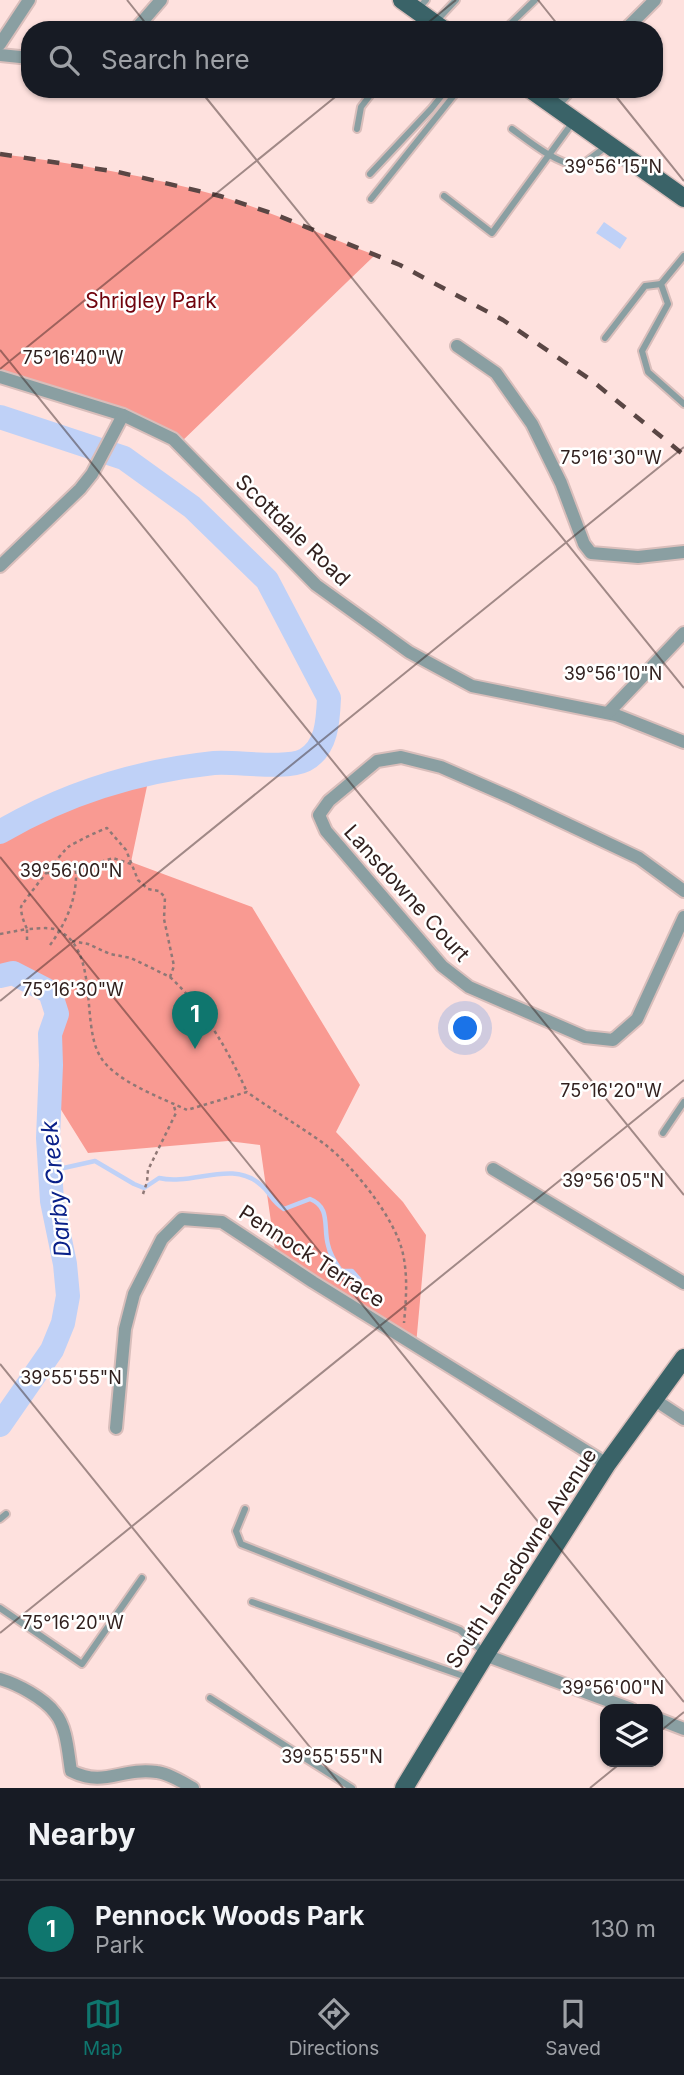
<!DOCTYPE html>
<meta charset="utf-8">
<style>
body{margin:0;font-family:Inter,sans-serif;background:#242831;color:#f1f3f6}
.controls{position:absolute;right:21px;bottom:21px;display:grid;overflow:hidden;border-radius:14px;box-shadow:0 2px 5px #0004}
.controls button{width:63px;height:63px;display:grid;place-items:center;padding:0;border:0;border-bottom:2px solid #363941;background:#171b24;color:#f1f3f6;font:35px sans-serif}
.you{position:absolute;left:466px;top:1029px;width:24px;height:24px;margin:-18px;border:5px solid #fff;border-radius:50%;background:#1a73e8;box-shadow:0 0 0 10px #1a73e833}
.badge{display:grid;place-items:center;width:46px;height:46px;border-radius:50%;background:#0f766e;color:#fff;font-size:23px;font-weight:700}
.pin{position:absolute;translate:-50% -58px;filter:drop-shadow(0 2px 4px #0008)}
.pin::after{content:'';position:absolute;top:37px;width:24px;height:21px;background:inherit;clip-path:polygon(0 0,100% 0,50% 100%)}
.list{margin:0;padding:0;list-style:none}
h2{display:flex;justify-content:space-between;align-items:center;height:91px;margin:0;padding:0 28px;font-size:30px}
h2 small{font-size:23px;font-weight:400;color:#9ea1a6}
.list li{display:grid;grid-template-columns:46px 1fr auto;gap:21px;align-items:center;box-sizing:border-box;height:98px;padding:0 28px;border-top:2px solid #363941}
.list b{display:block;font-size:26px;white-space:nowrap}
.list p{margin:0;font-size:23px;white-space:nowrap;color:#9ea1a6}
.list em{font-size:23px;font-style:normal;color:#9ea1a6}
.icon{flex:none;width:38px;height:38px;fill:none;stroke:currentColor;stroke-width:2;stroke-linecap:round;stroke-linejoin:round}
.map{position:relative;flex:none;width:684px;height:1788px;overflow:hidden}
.search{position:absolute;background:#171b24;box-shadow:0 2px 5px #0004;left:21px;right:21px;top:21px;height:77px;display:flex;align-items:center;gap:18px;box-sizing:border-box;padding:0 24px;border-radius:28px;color:#9ea1a6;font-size:26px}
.sheet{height:189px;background:#171b24}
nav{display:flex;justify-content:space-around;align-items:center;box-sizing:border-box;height:98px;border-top:2px solid #363941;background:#171b24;font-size:19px;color:#9ea1a6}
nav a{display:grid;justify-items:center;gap:4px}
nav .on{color:#0f766e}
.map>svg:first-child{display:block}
.green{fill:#f99a92}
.water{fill:#bfd1f7}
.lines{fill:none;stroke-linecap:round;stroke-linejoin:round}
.stream{stroke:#bfd1f7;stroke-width:4.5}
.river{stroke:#bfd1f7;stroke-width:24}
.service-casing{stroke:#d9bebb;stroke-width:10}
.minor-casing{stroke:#d9bebb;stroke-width:16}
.primary-casing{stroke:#d9bebb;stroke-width:21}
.path{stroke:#8f7876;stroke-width:2.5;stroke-dasharray:3.5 3.5;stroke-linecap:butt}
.service{stroke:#8a9fa2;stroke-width:6}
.minor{stroke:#8a9fa2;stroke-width:12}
.primary{stroke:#3a6368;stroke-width:18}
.rail{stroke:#5a4644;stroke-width:4.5;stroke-dasharray:12 12;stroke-linecap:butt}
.ticks{fill:none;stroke:#301f1d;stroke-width:2;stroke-opacity:0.45}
.labels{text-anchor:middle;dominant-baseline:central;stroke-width:5;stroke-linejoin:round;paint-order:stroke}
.park-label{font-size:21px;fill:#70030d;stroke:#fff}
.street-label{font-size:21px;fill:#301f1d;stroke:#fff}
.water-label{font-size:23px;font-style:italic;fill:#092089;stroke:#fff}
.ticks-label{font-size:18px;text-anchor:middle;fill:#301f1d;stroke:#fff;stroke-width:5;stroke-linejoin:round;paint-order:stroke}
</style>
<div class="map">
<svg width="684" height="1788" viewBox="0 0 684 1788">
<rect width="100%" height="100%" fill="#fee1de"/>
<g class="green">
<path d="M0,154c74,9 148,22 220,42 53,16 103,40 155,59l-196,189 -6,-5 -173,-62z"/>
<path d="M150,772l-19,90 121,45 108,178 -24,47 67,70 23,33 -10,110 -140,-88 -16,-112 -32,-4 -140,12 -38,-61v-58l7,-20 -7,-22 -37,-19 -13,3v-144c49,-29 97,-44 150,-60z"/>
</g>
<path class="water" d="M604,222l23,16 -7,11 -24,-16z"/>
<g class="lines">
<path class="stream" d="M50,1171l45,-10 39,23 10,4 15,-10c34,8 73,-19 102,7 10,8 9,15 23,24l26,-10c21,8 13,28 18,46 2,10 7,17 13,26h11l7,8"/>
<g class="river">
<path d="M0,417l124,41 68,49 75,73 62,118c-1,23 -2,50 -24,62 -20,10 -68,1 -91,3 -76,8 -148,30 -214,69"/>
<path d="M0,976l13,-3 37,19 7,22 -7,20 1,31 -3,73 4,63 13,63 3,32 -5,27 -11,27 -52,75"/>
</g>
<g class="service-casing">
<g id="service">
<path d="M418,9l8,-9"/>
<path d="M428,30l28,-30"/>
<path d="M504,30l31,-30"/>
<path d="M357,129l4,-22 14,-18"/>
<path d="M512,129c22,16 41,32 67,38l28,-21"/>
<path d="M370,174l61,-65 16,-20"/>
<path d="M444,196l48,37 81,-111"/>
<path d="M371,199l88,-110"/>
<path d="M684,256l-23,28 7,20 -26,47 6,21 36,32"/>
<path d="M605,338l40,-52 16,-2"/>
<path d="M663,1133l21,-31"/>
<path d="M245,1509l-9,22 5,13 219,86 24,23"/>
<path d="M0,1519l6,-5"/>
<path d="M252,1602l217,76"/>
<path d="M0,1608l82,56 60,-86"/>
<path d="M210,1698l142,90"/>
</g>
</g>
<g class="minor-casing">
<g id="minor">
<path d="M135,30l26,-30"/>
<path d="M625,30l30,-30"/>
<path d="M0,44l29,-44"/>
<path d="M0,55l30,3"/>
<path d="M554,106l16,-17"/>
<path d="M457,346l39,27 36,51 29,59 23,61 7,9 47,4 46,-5"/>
<path d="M0,377l123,38 50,24 143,146 93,67 63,34 144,29 68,27"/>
<path d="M0,566l80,-77 12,-15 31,-59"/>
<path d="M608,713l76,-80"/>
<path d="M684,891l-45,-33 -127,-60 -71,-31 -40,-10 -24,4 -48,40 -10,14 7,16 116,135 27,21 116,50 28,3 24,-21 47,-102"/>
<path d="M493,1169l191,114"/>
<path d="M655,1400l29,19"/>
<path d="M116,1428l9,-99 9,-35 28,-55 20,-20 40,3 91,60 294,182"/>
<path d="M485,1655l146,54"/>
<path d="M0,1679c17,5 44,19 55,34 12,14 13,40 16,58 34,17 50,-4 86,1 11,1 25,10 36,16"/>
<path d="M658,1719l26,10"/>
</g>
</g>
<g class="primary-casing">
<g id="primary">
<path d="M402,0l42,30"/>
<path d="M530,89l154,109"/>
<path d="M404,1788l81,-133 122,-191 77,-106"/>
</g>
</g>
<g class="path">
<path d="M47,873l16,1 50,-16 18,6"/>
<path d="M0,934l27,-5v11"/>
<path d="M72,941l16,3 22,10 21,4 39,19 4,-11 -10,-47 1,-22 -6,-6 -11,-2 -10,-9 -12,-30 -19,-22c-11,4 -29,13 -39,19 -5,4 -46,56 -47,60 0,8 3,15 6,22 8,0 19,-2 27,0 47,16 26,94 46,127 14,25 62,42 87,54l60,-18c25,18 51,33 76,51 29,21 73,76 80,111 5,23 3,46 1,69"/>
<path d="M50,945c16,-22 27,-46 26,-74"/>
<path d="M170,977c35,33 57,71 77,115"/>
<path d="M143,1194l4,-12 1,-12 28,-57 -3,-10"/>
</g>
<use href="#service" class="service"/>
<use href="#minor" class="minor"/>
<use href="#primary" class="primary"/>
<path class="rail" d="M0,154l118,18 102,24 54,18 126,51 103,55 88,60 93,75"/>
</g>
<path class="ticks" d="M127,0l24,30M538,0l24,30M419,30l37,-30M199,89l485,599M610,89l74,92M0,350l684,845M0,369l345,-280M0,857l684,845M0,1001l684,-554M0,1364l343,424M0,1633l684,-553M658,1733l26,-21M590,1788l32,-26"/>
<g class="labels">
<g class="park-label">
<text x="151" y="300">Shrigley Park</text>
</g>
<g class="street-label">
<text transform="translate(293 530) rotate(44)">Scottdale Road</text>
<text transform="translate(407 893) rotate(48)">Lansdowne Court</text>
<text transform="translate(312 1256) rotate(33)">Pennock Terrace</text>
<text transform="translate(521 1558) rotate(-57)">South Lansdowne Avenue</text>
</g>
<g class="water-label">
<text transform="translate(56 1189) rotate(-96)">Darby Creek</text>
</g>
</g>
<g class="ticks-label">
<text x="613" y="173">39°56'15"N</text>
<text x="73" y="364">75°16'40"W</text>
<text x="611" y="464">75°16'30"W</text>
<text x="613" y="680">39°56'10"N</text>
<text x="71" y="877">39°56'00"N</text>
<text x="73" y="996">75°16'30"W</text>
<text x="611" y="1097">75°16'20"W</text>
<text x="613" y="1187">39°56'05"N</text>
<text x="71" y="1384">39°55'55"N</text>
<text x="73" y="1629">75°16'20"W</text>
<text x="613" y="1694">39°56'00"N</text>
<text x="332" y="1763">39°55'55"N</text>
</g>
</svg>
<div class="controls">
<button><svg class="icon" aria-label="layers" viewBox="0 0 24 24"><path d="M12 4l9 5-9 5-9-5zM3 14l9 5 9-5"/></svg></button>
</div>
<div class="you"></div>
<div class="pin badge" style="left:195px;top:1049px">1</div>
<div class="search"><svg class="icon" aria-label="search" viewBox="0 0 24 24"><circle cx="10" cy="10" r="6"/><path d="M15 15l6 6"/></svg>Search here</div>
</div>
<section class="sheet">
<h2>Nearby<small></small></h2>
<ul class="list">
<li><span class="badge">1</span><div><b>Pennock Woods Park</b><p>Park</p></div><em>130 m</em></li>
</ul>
</section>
<nav>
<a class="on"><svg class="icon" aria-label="map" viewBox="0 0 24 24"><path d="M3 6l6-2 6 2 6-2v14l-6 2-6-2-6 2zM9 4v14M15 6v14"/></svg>Map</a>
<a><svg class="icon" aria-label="directions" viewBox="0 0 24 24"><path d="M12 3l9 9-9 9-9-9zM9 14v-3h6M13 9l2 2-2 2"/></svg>Directions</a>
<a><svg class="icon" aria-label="saved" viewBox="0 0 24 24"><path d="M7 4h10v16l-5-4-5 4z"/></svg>Saved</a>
</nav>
